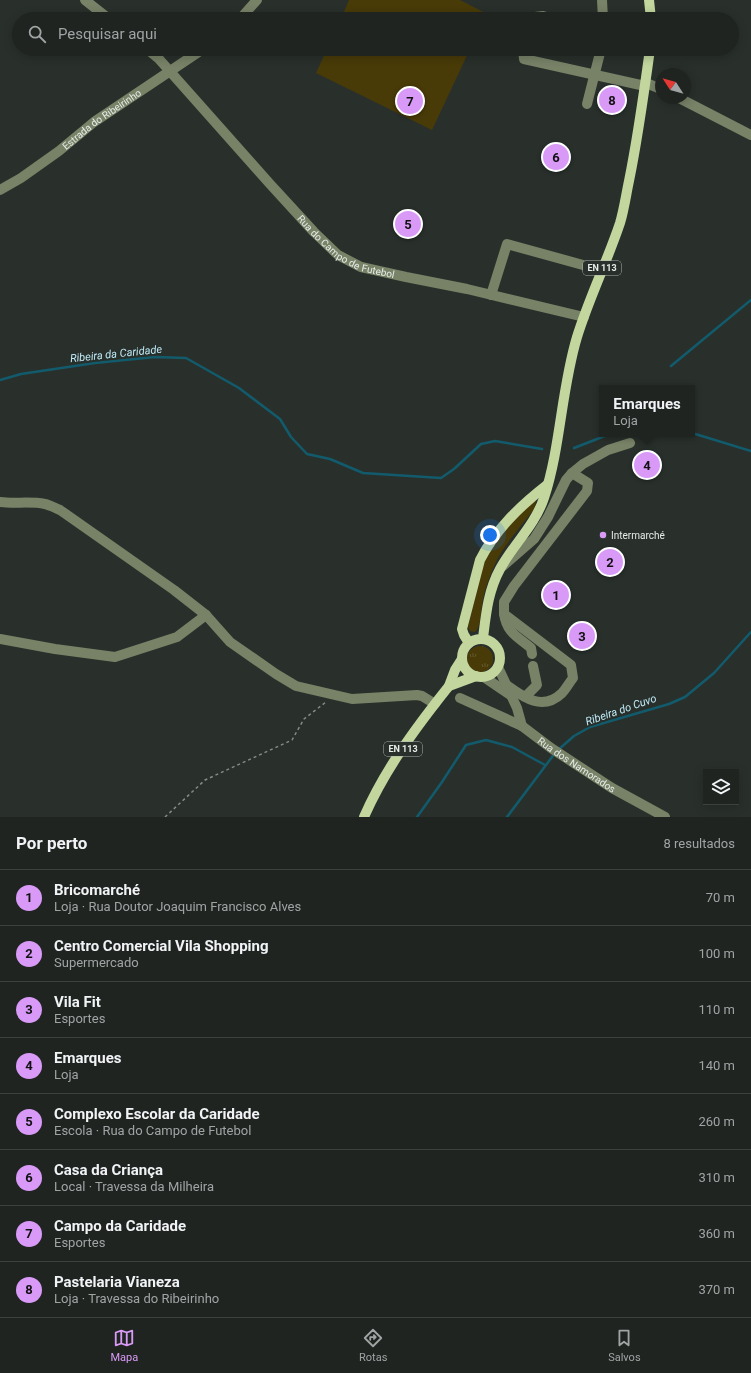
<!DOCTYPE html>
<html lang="pt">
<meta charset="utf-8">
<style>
body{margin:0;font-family:Roboto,sans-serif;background:#272c29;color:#f1f3f6}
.controls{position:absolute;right:12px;bottom:12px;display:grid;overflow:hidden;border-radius:0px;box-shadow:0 2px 10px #0003}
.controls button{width:36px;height:36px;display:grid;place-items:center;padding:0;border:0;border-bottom:1px solid #3c413e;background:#1f2420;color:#f1f3f6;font:20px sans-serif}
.compass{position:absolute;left:655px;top:68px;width:36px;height:36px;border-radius:50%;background:#1f2420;box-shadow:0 2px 10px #0003;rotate:306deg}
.you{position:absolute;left:490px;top:535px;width:14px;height:14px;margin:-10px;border:3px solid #fff;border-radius:50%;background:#1a73e8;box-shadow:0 0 0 6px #1a73e833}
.badge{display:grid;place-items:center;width:26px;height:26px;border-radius:50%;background:#d99af7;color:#111;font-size:13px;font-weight:700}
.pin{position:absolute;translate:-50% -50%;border:2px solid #fff;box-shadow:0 1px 4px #0006}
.popup{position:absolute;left:599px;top:385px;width:96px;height:52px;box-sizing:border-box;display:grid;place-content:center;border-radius:0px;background:#1f2420;filter:drop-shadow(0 1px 3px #0005);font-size:13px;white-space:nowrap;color:#a1a4a5}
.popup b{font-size:15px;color:#f1f3f6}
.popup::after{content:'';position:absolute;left:50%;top:100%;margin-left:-8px;border:8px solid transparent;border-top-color:#1f2420}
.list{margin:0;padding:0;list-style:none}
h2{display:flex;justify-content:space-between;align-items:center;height:52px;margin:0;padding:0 16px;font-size:17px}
h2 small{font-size:13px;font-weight:400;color:#a1a4a5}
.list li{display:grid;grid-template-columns:26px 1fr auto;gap:12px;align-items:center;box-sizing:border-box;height:56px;padding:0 16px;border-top:1px solid #3c413e}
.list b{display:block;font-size:15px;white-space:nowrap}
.list p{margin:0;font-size:13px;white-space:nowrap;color:#a1a4a5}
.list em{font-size:13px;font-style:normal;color:#a1a4a5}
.icon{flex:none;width:22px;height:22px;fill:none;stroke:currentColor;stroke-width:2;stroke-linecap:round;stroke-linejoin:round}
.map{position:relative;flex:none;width:751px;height:817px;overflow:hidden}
.search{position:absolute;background:#1f2420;box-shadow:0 2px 10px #0003;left:12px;right:12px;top:12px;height:44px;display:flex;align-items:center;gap:10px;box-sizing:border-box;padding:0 14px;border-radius:22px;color:#a1a4a5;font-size:15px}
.sheet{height:500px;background:#1f2420}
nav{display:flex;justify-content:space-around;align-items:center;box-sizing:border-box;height:56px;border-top:1px solid #3c413e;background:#1f2420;font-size:11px;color:#a1a4a5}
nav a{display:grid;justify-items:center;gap:2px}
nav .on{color:#d99af7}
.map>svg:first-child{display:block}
.grass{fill:url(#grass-tufts)}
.green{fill:#493b08}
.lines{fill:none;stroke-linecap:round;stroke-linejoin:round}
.stream{stroke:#125b6d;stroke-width:2.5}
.path{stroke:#858b87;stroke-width:1.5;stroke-dasharray:3 3;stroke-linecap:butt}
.minor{stroke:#788267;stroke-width:10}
.major{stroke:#c2d69e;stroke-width:10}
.poi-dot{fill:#d99af7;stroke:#29302b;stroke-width:1.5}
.labels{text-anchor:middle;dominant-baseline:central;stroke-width:4;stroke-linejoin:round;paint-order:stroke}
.shield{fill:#29302b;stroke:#adb3af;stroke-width:1}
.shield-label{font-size:9px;font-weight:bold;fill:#e6ebe8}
.street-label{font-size:10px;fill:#e6ebe8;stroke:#29302b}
.poi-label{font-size:10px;fill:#e6ebe8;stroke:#29302b;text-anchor:start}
.water-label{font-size:11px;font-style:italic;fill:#bee9f7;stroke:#29302b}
</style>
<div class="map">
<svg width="751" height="817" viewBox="0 0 751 817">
<defs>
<pattern id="grass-tufts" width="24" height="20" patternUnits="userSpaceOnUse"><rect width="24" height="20" fill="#493b08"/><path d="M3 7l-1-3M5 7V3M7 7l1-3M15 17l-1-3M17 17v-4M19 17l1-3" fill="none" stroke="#63582c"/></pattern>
</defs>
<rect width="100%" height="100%" fill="#29302b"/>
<circle class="grass" cx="480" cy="659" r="13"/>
<g class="green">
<path d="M349,0h111l27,14 -2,5h-144z"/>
<path d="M327,49h143l-38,81 -116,-57z"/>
<path d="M534,500l2,2 -2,7c-13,18 -30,35 -39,55 -6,13 -11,27 -13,41 -2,10 0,19 -7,27l-5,-1 -2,-4 14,-58 4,-10 14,-22 25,-29z"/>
</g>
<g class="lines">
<g class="stream">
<path d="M671,366l80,-66"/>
<path d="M0,380l21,-6 74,-11 60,-6 31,1 53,30 41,31 11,18 16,17 23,5 33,14 78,5 13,-9 27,-25 14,-3 47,8"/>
<path d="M692,433l59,18"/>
<path d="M574,448l36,-14"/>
<path d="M558,750l16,-14 16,-9 79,-23 16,-7 29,-24 37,-41"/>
<path d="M417,817l25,-35 24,-37 20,-5 26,7 33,18"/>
<path d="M507,817l48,-64"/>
</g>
<path class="path" d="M165,817l40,-37 87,-40 12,-21 22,-17"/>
<g class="minor">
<path d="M85,0l24,19"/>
<path d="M602,0l1,19"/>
<path d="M240,19l17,-19"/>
<path d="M534,19l1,-2 8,-1 10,3"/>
<path id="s1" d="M147,49l12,10 111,125 44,48 24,23 23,12 45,10 61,12 117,28"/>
<path d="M523,49l1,10 121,27"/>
<path d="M646,83l15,6"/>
<path d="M679,98l72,37"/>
<path d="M587,104l14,-55"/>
<path id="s2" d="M0,190l21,-12 38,-27 35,-29 109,-73"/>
<path d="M491,295l16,-51 94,26"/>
<path d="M0,502c15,2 30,-1 45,2 5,1 10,4 15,6l114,80 32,25 24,27 46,32 20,12 56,13 65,-4 5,1 13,8"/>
<path d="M503,566l31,-27 14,-22 18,-37 6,-7 11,-9 25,-14 22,-7"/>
<path d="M504,614c3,19 13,22 27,34l1,6"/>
<path d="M0,639l55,10 60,8 62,-20 29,-22"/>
<path id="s3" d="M498,667l19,41 5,18 29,22 61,40 53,29"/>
<path d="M484,677l25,17"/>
<path d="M505,684c18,13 37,28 57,9 4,-4 7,-10 11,-15l-2,-13 -67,-51v-12l10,-16 73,-95 1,-8 -16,-10"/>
<path d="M525,697l12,-12 -4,-19"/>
<path d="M460,698l62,28"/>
</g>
<g class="major">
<path d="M649,0l2,19"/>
<path d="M483,638c3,-24 5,-47 17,-69 13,-24 35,-44 44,-71 17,-52 17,-108 33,-161 12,-39 30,-75 43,-114 4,-13 6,-28 9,-42 9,-44 15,-88 21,-132"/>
<circle cx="481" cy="658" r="19"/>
<path d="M469,643l-5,-8 -2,-6 18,-69c16,-31 40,-54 67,-75"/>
<path d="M449,686l27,-10"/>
<path d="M364,817c21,-48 53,-91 85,-131l6,-16 7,-11"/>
</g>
</g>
<circle class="poi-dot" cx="603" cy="535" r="4"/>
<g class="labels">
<g class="shield">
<rect x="583" y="261" width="38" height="14" rx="3"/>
<rect x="384" y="742" width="38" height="14" rx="3"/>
</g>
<g class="shield-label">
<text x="602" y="268">EN 113</text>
<text x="403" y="749">EN 113</text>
</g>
<g class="street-label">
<text stroke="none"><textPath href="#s2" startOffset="124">Estrada do Ribeirinho</textPath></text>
<text stroke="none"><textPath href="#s1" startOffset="284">Rua do Campo de Futebol</textPath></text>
<text stroke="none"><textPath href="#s3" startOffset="131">Rua dos Namorados</textPath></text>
</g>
<g class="poi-label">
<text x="611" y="535">Intermarché</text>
</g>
<g class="water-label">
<text transform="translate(116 354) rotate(-6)">Ribeira da Caridade</text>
<text transform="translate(621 710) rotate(-19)">Ribeira do Cuvo</text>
</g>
</g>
</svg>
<div class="controls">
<button><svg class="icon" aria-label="layers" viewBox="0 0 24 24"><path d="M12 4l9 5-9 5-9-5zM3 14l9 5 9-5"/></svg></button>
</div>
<svg class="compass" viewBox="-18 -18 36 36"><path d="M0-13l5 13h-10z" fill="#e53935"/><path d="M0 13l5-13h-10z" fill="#a1a4a5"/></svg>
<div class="you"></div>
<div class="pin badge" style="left:556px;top:595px">1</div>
<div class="pin badge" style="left:610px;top:562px">2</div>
<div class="pin badge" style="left:582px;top:636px">3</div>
<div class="pin badge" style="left:647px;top:465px">4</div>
<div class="popup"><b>Emarques</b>Loja</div>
<div class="pin badge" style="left:408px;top:224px">5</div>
<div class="pin badge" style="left:556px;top:157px">6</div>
<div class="pin badge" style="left:410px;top:101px">7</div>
<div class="pin badge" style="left:612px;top:100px">8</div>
<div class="search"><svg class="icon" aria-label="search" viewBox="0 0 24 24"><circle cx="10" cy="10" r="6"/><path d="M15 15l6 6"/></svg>Pesquisar aqui</div>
</div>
<section class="sheet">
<h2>Por perto<small>8 resultados</small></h2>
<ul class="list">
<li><span class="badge">1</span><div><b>Bricomarché</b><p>Loja · Rua Doutor Joaquim Francisco Alves</p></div><em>70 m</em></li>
<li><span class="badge">2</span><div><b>Centro Comercial Vila Shopping</b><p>Supermercado</p></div><em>100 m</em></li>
<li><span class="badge">3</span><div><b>Vila Fit</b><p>Esportes</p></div><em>110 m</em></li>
<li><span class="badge">4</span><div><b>Emarques</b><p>Loja</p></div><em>140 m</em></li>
<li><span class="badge">5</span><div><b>Complexo Escolar da Caridade</b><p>Escola · Rua do Campo de Futebol</p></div><em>260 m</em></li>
<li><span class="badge">6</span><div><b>Casa da Criança</b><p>Local · Travessa da Milheira</p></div><em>310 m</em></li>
<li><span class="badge">7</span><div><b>Campo da Caridade</b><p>Esportes</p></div><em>360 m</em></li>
<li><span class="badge">8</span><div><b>Pastelaria Vianeza</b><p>Loja · Travessa do Ribeirinho</p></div><em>370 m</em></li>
</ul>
</section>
<nav>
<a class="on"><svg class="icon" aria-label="map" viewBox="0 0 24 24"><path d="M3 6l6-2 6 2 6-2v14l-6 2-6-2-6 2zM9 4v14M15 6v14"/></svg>Mapa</a>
<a><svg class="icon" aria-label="directions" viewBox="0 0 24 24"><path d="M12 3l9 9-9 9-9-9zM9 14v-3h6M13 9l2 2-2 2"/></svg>Rotas</a>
<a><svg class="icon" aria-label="saved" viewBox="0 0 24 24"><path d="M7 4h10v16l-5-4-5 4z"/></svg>Salvos</a>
</nav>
